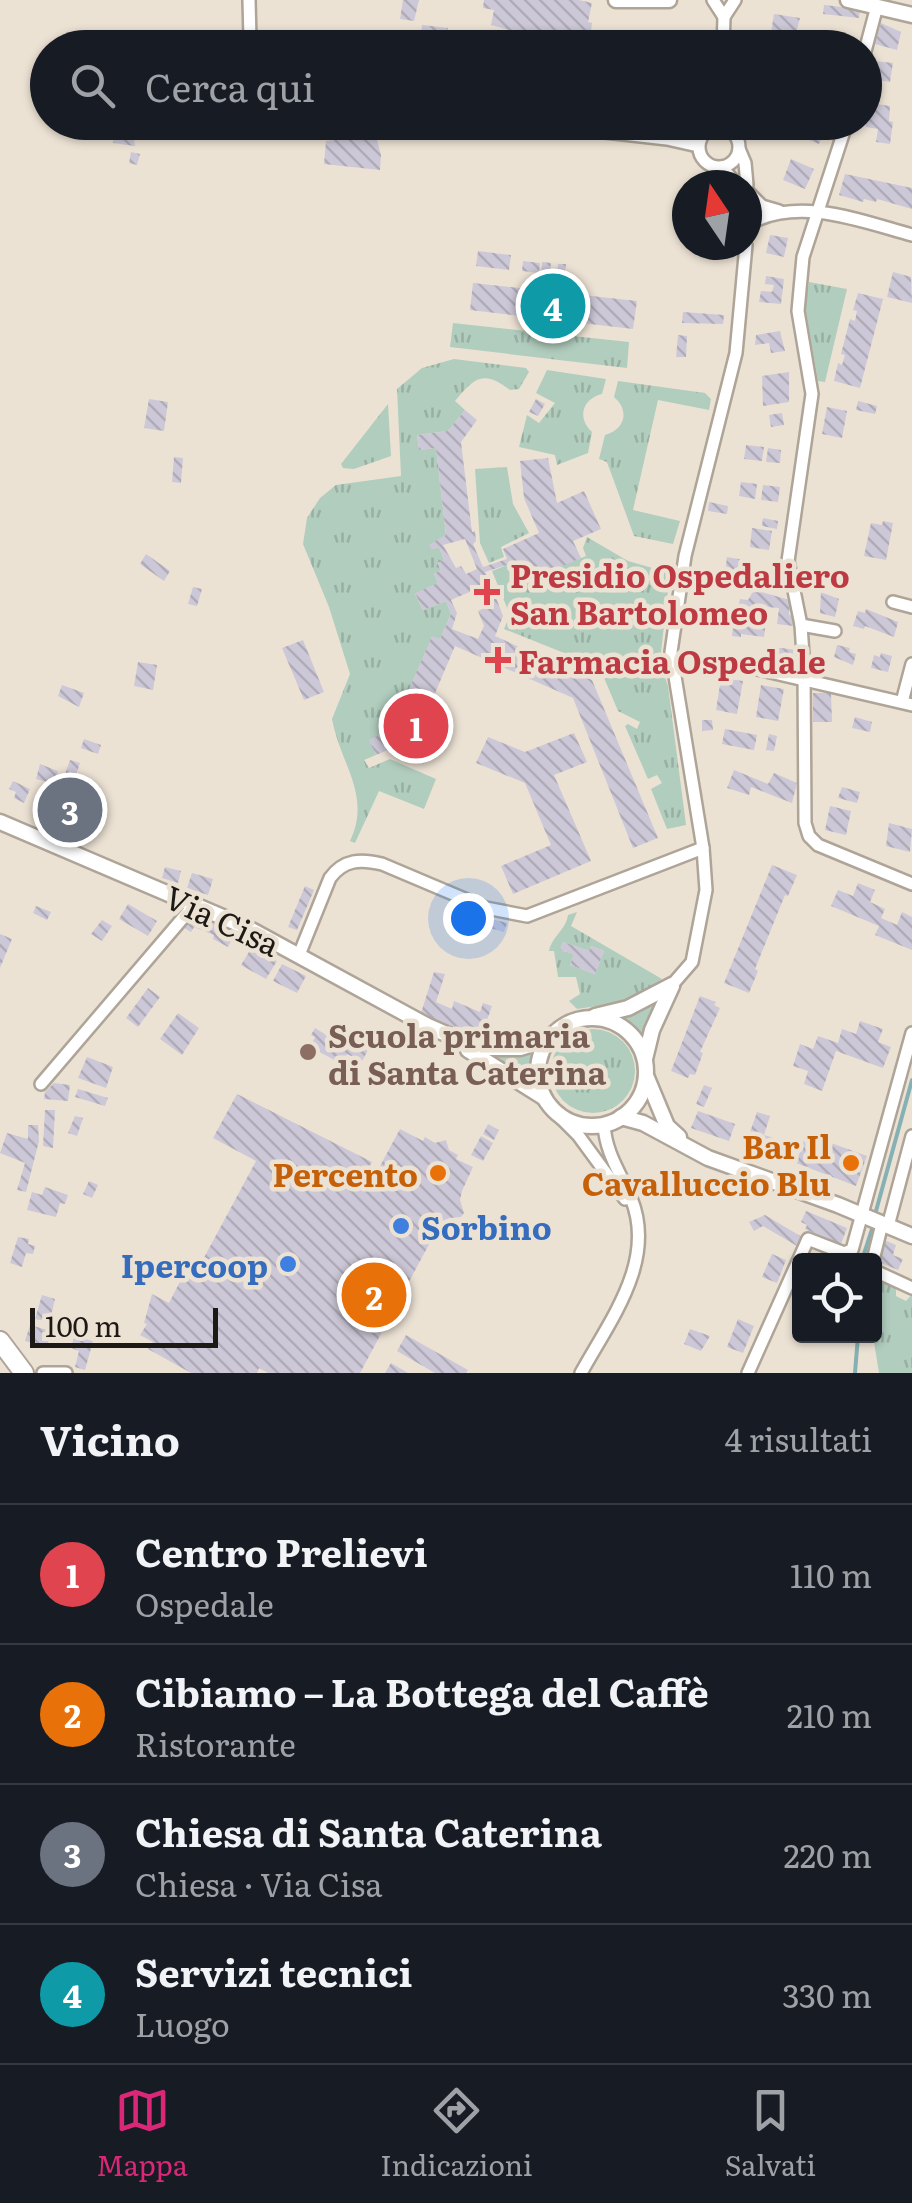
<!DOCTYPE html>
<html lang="it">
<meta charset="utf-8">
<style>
body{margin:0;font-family:Literata,serif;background:#242831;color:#f1f3f6}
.controls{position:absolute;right:30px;bottom:30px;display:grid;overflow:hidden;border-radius:10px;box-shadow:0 2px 8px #0004}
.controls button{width:90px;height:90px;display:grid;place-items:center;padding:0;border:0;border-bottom:2px solid #363941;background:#171b24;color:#f1f3f6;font:50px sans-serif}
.compass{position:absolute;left:672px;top:170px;width:90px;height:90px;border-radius:50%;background:#171b24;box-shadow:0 2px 8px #0004;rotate:347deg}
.scale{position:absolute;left:30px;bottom:25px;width:188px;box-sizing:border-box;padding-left:10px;border:5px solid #1d1914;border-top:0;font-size:28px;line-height:35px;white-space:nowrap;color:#1d1914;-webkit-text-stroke:8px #ece2d4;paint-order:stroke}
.you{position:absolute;left:468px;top:918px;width:35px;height:35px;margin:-25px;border:8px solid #fff;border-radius:50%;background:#1a73e8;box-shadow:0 0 0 15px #1a73e833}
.badge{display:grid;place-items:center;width:65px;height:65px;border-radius:50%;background:#db2777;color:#fff;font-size:32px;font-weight:700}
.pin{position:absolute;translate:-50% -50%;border:5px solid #fff;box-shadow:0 2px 10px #0006}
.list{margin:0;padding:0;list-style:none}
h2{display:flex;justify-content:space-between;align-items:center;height:130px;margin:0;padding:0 40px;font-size:42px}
h2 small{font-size:32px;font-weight:400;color:#9ea1a6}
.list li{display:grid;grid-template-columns:65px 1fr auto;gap:30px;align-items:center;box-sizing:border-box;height:140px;padding:0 40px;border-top:2px solid #363941}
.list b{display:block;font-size:38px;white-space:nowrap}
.list p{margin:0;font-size:32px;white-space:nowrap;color:#9ea1a6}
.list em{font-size:32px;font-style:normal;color:#9ea1a6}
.icon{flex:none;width:55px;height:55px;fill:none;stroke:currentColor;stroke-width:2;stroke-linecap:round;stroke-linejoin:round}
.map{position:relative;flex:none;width:912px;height:1373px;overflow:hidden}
.search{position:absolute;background:#171b24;box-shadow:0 2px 8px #0004;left:30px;right:30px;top:30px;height:110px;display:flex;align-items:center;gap:25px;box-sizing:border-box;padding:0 35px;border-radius:55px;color:#9ea1a6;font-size:38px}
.sheet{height:690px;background:#171b24}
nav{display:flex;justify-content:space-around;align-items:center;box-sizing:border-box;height:140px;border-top:2px solid #363941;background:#171b24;font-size:28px;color:#9ea1a6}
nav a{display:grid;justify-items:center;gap:5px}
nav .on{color:#db2777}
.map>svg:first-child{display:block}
.grass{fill:url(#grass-tufts);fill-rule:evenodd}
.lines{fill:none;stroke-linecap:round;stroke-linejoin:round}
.stream{stroke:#86b1b4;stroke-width:4}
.building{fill:url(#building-back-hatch);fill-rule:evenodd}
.minor-casing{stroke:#aea497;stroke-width:16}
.tertiary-casing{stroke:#aea497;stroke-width:19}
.primary-casing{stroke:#aea497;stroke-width:22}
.minor{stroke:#fff;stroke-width:11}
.tertiary{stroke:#fff;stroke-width:14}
.primary{stroke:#fff;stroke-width:18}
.health-dot{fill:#e0444e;stroke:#ece2d4;stroke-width:4}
.education-dot{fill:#8d6e63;stroke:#ece2d4;stroke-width:4}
.food-dot{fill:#e8710a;stroke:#ece2d4;stroke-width:4}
.shop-dot{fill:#3f7fe0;stroke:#ece2d4;stroke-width:4}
.labels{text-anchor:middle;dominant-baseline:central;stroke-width:9;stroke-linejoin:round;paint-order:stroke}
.health-label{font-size:32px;font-weight:bold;fill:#be3a42;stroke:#ece2d4;text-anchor:start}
.street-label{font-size:32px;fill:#1d1914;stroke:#ece2d4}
.education-label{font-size:32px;font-weight:bold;fill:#785e54;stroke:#ece2d4;text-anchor:start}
.food-label{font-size:32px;font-weight:bold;fill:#c56008;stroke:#ece2d4;text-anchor:end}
.shop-label{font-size:32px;font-weight:bold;fill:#366cbe;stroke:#ece2d4;text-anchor:start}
</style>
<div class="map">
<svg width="912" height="1373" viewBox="0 0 912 1373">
<defs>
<pattern id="grass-tufts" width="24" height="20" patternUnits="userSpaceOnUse" patternTransform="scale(2.5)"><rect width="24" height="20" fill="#b1cdbe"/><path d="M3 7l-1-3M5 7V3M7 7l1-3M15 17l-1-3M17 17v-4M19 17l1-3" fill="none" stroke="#98afa2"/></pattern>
<pattern id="building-back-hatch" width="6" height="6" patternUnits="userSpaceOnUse" patternTransform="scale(2.5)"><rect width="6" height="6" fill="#cdc8d7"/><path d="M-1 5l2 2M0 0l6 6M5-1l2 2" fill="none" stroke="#b0abb8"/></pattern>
</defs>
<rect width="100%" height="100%" fill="#ece2d4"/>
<g class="grass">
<path d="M809,282l38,7 -22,93 -7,-1 -13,-74z"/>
<path d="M453,323l176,19 -2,26 -177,-21z"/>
<path d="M454,359l72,9 3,4 -10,17 -9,1c-27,-21 -36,-12 -55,11l10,9 -17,21 -31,4 2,15 17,-2 10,87 -16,10 2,4 7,-2 5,13 -6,3 3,7 -7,4 4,9 -23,11 8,16 23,-9 5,13 -11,25 -8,-2 -40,92 -22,11 6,15 -12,5 5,8 21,-9 46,20 -12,30 -45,-18 -24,52 -5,-2c22,-45 -10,-78 -18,-122l18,-45 -21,-67 -26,-63 4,-26 13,-20 16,-13 65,-9 -4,-87 25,-21z"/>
<path d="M547,370l59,9 -4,15c-20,5 -25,24 -10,38l-4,21 -31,12 -2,-10 -36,-8 8,-32 12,8 16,-20 -19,-10z"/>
<path d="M618,381l87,12 6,6 -2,11 -51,-10 -25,110 47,11 -7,23 -39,-8 -27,-74 -8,-3 6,-24c20,-6 25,-24 9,-38z"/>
<path d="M388,404l3,52 -37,13 -11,-1 -2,-4z"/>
<path d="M507,467l6,37 16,29 -28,14 3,10 -15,6 -9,-20 -5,-74z"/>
<path d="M587,537l41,24 42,12 -10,88 8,25 18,139 -19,4 -16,-40 11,-6 -5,-8 -9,4 -23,-53 3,-2 9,5 3,-7 -22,-11 -16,-38 -8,-8 -90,-36 6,-14 -18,-44 18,-7 8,19 68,-27 -3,-8z"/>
<path d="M577,912l-6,14 91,53c-26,22 -52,25 -85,30l-8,-8 11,-7 -4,-17h-18l-4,-26h-5c3,-15 17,-21 19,-36zM563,942l26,9 2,-5 13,5 -9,23 -25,-9 4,-11 -14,-4z"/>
<path d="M664,994l-10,16 -11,29 -13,-16 -14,-7z"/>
<circle cx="593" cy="1071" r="42"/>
<path d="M537,1045l-4,17 2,23 -56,-34z"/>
<path d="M878,1280l18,7v9l10,5 6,-7v79h-33l-6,-37 2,-55z"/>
</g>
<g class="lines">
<g class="stream">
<path d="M876,1211l36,-131"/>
<path d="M862,1260l10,-31"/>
<path d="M855,1373l3,-37"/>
</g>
</g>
<g class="building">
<path d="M403,0h16l-5,21 -14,-2z"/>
<path d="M484,0h95l13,3 -4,19 4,1 -3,25h-39v-7l-59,-16 3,-15 -11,-2z"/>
<path d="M824,5l36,4 -1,9 -36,-4z"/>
<path d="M774,14l26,4 -7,26 -31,4 1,-5 6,2z"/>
<path d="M881,23l20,9 -4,18 -22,-6z"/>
<path d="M422,25l26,3 -3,20h-25z"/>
<path d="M631,32l34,2v8l16,1v5h-51z"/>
<path d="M875,61l18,2 -3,19 -17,-3z"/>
<path d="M870,103l20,3 -1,15 4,1 -3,22 -14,-2 2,-13 -12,-2v-19z"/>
<path d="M138,122h21v6l-20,1z"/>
<path d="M802,122h26l-9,22 -22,-9z"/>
<path d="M117,124l15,2 3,20 -22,-3z"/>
<path d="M376,136l5,19 -1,15 -56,-6 2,-23z"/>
<path d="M131,152l9,2 -3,11 -8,-2z"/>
<path d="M791,159l23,10 -9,20 -22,-9z"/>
<path d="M845,174l67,14v21l-35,-10 -1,3 -12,-3 -1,3 -24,-7z"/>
<path d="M770,235l18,3 -4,19 -18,-4z"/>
<path d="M478,251l33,4 -2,15 -33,-4z"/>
<path d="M523,261l17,2 -1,10 -17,-2z"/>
<path d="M542,262l9,1 -2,14 -8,-1z"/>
<path d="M558,264h8l-2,14 -7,-1z"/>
<path d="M893,272l18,5 1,26 -25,-6z"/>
<path d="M766,276l18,3 -3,25 -22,-2 2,-11 11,1 2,-7 -9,-1z"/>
<path d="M473,283l164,18 -4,28 -163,-19z"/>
<path d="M858,293l25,6 -23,89 -26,-7 4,-18 4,2 3,-10 -4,-1 9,-35 5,2 2,-10 -4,-1z"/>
<path d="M683,312l41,3 -1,9 -41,-1z"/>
<path d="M780,331l5,20 -14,2 -2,-10 -14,2 1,-10z"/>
<path d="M678,335l9,1 -1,21h-10z"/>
<path d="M789,372v30l-26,4 -1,-30z"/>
<path d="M149,399l19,3 -4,29 -20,-3z"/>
<path d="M536,399l9,5 -7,12 -9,-4z"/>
<path d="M858,401l19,5 -2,8 -19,-4z"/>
<path d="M827,407l20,4 -5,27 -20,-4z"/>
<path d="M465,410l12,10 -16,22 11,90 3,-1 1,10 -3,3 10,23 24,-8 -4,-10 36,-16 -15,-35 -4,-37 28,-3 9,45 27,-12 17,38 -28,12 8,17 -37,16 -1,-4 -27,10 -6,-16 -25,8 6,14 6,6 -2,3 8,21 -8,20 97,44 66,158 -25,10 -60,-150 -118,-52 -41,97 15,7 -5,14 -36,-14 -12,5 -7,-15 23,-11 40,-93 8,3 11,-25 -5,-13 -23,9 -8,-17 23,-10 -4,-9 7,-4 -4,-7 7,-3 -5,-13 -7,2 -3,-4 17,-10 -10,-87 -17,2 -2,-15 31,-4zM465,539l12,30 -11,5 -5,-8 -5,2 -13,-23zM481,587l8,19 -11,5 6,15 -6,13 -26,-10 5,-16 -6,-13z"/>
<path d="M782,413l2,12 -13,2 -2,-12z"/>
<path d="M746,445l18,2 -2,14 -18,-2z"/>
<path d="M768,448l13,2 -1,13 -14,-1z"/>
<path d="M174,457l9,1 -2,25 -9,-1z"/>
<path d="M741,482l16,2 -2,15 -16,-3z"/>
<path d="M763,485l17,2 -2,15 -17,-2z"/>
<path d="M709,502l19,4 -1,8 -19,-3z"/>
<path d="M763,518l15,3 -1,8 -15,-3z"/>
<path d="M883,521l10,2 -7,37 -22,-4 7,-33 11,2z"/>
<path d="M752,528l20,3 -3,19 -19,-3z"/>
<path d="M146,554l24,17 -6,10 -24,-17z"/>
<path d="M727,557l17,3 -3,24 -17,-2z"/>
<path d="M193,587l9,2 -5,17 -9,-2z"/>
<path d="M754,590l36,10 -1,15 8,1 -1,6 -3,4 -16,-2 2,-16 -12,-1v6l-29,-3 2,-11 8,1z"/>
<path d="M821,592l18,7 -4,18 -15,-4z"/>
<path d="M866,609l32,13 -4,15 -29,-11 -1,3 -11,-3 5,-15 7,2z"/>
<path d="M734,617l32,4 -2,16 -23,-3v3l-9,-1z"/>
<path d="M303,640l21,52 -20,8 -22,-52z"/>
<path d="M837,645l13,3 -1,4 7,2 -3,11 -19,-8z"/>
<path d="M765,646l32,4 -2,21 -32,-8z"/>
<path d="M881,653l11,3 -4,16 -17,-4 3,-13 6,2z"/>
<path d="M138,662l19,3 -4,25 -19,-4z"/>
<path d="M721,678l22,3 -6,33 -21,-4z"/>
<path d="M62,685l22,8 -5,14 -21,-11z"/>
<path d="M761,685l23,4 -6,32 -22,-4z"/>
<path d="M813,693h18l1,29h-19z"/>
<path d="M855,717l17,5 -2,10 -18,-4z"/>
<path d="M702,720h10l1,10 -11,1z"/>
<path d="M725,729l32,6 -3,15 -32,-6z"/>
<path d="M574,733l13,29 -33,13 37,86 -78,33 -12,-28 50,-21 -26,-62 -49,-20 12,-26 37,15z"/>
<path d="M769,734l8,2 -3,15 -8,-1z"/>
<path d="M84,739l17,6 -3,9 -17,-6z"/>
<path d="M70,760l10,3 -11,32 21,9 -7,19 -18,-7 -5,14 -13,-5z"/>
<path d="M40,764l18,7 -3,13 -19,-5z"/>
<path d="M734,770l34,14 6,-11 23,10 -5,20 -41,-16 -2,8 -22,-7z"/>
<path d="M13,781l17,8 -6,14 -10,-5 2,-6 -7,-3z"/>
<path d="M842,787l18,5 -3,11 -19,-5z"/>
<path d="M830,806l21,5 -5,24 -21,-5z"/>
<path d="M889,823l23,6 -2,23 -24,-6z"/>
<path d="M772,865l25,10 -9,21 -3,-1 -30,74 3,2 -9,22 -25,-10z"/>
<path d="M165,867l16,4 -3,12 -16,-5z"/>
<path d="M192,873l21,6 -5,16 -21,-7z"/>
<path d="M858,883l17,7 -5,12 15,7 -4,9 16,7 5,-13 10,5v33l-37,-15 4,-9 -48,-20 7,-16 15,6z"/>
<path d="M305,886l9,4 -17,40 -9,-3z"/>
<path d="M128,904l29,17 -9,15 -29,-17z"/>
<path d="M36,906l15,6 -4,8 -14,-7z"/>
<path d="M195,916l23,8 -1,4 16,9 -5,10 -15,-8 1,-4 -20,-8 -3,5 -7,-4z"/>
<path d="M492,919l15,4 -3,9 -14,-4z"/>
<path d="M102,920l10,6 -10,15 -11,-7z"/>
<path d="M0,934l12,5 -12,29z"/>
<path d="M563,942l26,9 2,-5 13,5 -9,23 -25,-9 4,-11 -14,-4z"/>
<path d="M252,947l25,14 -11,18 -25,-14z"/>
<path d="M282,964l24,12 -9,17 -24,-12z"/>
<path d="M434,972l11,2 -9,28 16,7 2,-8 26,11 3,-9 9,3 -12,34 -59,-27z"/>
<path d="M148,988l12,9 -22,30 -12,-9z"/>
<path d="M700,996l16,6 -2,3 6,3 -20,44 3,1 -8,22 -5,-1 -2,4 -17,-7z"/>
<path d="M178,1013l21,15 -17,27 -22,-16z"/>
<path d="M860,1021l23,8 -5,13 13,5 -8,21 -47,-17 -14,40 -18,-7 4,-13 -15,-5 7,-22 13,5 5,-13 20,7 4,-14 14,5z"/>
<path d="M315,1028l29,18 6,-12 21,11 -9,16 -15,-7 -5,10 -32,-17 5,-10 -4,-2z"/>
<path d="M87,1057l26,10 -7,21 -28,-10z"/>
<path d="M54,1083l16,2 -2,16 -24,-2 1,-7z"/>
<path d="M704,1085l8,3 -8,19 -8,-3z"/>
<path d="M78,1089l30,9 -3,8 -30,-9z"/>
<path d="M237,1094l135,68 -7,12 8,5 27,-50 23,12 2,-4 10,6 11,-3 3,10 9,5 -2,4 17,8 -11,24 -2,9 4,13 -3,4 -12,1 -4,7 -4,-3 -81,151h-92l-9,-5 -2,5h-66l-43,-24 5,-7 -13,-7 7,-11 -3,-1 8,-29 17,9 22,-43 9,5 56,-104 -43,-23z"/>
<path d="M45,1110h10l-2,38 -10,-2z"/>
<path d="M698,1111l37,13 -6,17 -38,-13z"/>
<path d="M757,1112l13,4 -6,19 10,3 -5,13 -19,-7 4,-11 -4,-1z"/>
<path d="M75,1116l8,2 -6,18 -9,-3z"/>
<path d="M488,1124l11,6 -5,10 -11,-6z"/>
<path d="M28,1125h10l1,16 -13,51 -9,-2 8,-27 -25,-10 7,-20 21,6z"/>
<path d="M806,1134l61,22 -11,30 -60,-23z"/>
<path d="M481,1136l12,7 -10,18 -12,-6z"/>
<path d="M89,1181l9,4 -6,13 -9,-4z"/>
<path d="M45,1187l23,8 -3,9 -5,-1 -4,14 -29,-7 5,-18 10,3z"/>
<path d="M806,1211l41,17 -6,16 -36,-15 2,-4 -6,-3z"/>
<path d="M765,1215l37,22 -5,9 -34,-20 -9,5 -5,-9z"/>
<path d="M18,1237l11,2 -1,5 7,2 -2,8 -7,-1 -4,14 -12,-4z"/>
<path d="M884,1240l12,5 -3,10 10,4 -5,11 -22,-9z"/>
<path d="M772,1254l14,6 -9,23 -15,-6z"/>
<path d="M42,1295l13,4 -4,17 -4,-1 -2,6 -10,-2z"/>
<path d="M738,1319l16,7 -11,27 -16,-6z"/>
<path d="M30,1325l21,6 -4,16 -22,-6z"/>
<path d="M690,1329l20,7 -9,15 -17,-7z"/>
<path d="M406,1335l62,35 -2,3h-31l-38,-22z"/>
<path d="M74,1336l19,5 -8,29 -10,-3 4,-16 -8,-3z"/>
<path d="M391,1363l17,10h-23z"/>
</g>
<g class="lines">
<g class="minor-casing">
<g id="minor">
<path d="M249,0l1,39 3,9"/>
<path d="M713,0l11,17 -1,31"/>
<path d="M724,17l11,-17"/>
<path d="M864,55l13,-49"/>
<path d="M517,122l150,17 31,7"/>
<path d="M847,122l-44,135 -5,54 14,83 -24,167 13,64 3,45 1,153 4,13 9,9 94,39"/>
<circle cx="719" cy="147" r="20"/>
<path d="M739,149l6,14 2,22"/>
<path d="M722,167l15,18"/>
<path d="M747,191v45"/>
<path d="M747,191l15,15 17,5"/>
<path d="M749,224c49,-28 112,-3 163,11"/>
<path d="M893,602l19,5"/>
<path d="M801,625l34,6"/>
<path d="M723,661l189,44"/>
<path d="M902,702l10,-38"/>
<path d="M299,955l31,-77c14,-19 31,-19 52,-14l104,44 41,8 176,-68"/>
<path d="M672,985l20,-23 14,-72 -3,-42 -32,-196 14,-96 51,-203 10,-108"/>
<path d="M41,1084l153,-179"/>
<path d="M559,1116l19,19 47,64"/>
<path d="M888,1226l24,-90"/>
<path d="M873,1260l9,-36"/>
<path d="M874,1267l1,4 37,17"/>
<path d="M43,1373h23"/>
<path d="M581,1373c29,-53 76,-112 50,-175 -11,-26 -25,-44 -27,-73"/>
<path d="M748,1373l60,-134 36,14 8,-3 60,-217"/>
</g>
</g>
<g class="tertiary-casing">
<g id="tertiary">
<path d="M616,0h53"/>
<path d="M848,0l64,15"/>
<path d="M0,822l246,105 182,99 50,22h42l29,-9"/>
<path d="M595,1016l33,-8 44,-23"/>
<circle cx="592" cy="1072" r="54"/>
<path d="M468,1050l75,47"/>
<path d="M645,1059l7,-29 20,-44"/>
<path d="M647,1078l20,48 12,11"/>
<path d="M621,1117l22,6 65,35 130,47 74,31"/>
</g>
</g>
<g class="primary-casing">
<path id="primary" d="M0,1341l24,32"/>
</g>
<use href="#minor" class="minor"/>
<use href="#tertiary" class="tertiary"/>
<use href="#primary" class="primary"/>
</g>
<g class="health-dot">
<path d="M482 577h10v10h10v10h-10v10h-10v-10h-10v-10h10z"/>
<path d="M493 645h10v10h10v10h-10v10h-10v-10h-10v-10h10z"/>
</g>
<circle class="education-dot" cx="308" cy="1052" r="10"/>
<g class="food-dot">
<circle cx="851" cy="1163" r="10"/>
<circle cx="438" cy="1173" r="10"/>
</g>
<g class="shop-dot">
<circle cx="401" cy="1226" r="10"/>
<circle cx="288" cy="1264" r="10"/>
</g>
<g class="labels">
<g class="health-label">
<text x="510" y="574">Presidio Ospedaliero<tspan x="510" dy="37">San Bartolomeo</tspan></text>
<text x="518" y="660">Farmacia Ospedale</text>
</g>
<g class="street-label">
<text transform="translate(223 919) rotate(25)">Via Cisa</text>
</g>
<g class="education-label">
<text x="328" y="1034">Scuola primaria<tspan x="328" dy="37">di Santa Caterina</tspan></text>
</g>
<g class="food-label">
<text x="831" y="1145">Bar Il<tspan x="831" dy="37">Cavalluccio Blu</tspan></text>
<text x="418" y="1173">Percento</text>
</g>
<g class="shop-label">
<text x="421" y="1226">Sorbino</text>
<text x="268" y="1264" text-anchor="end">Ipercoop</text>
</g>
</g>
</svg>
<div class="controls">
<button><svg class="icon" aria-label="locate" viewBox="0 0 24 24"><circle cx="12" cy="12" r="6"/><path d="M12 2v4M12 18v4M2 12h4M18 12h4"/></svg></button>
</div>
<svg class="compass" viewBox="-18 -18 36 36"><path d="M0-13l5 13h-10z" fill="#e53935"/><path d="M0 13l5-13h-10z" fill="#9ea1a6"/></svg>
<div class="scale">100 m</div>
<div class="you"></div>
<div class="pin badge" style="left:416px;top:726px;background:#e0444e">1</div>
<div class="pin badge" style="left:374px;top:1295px;background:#e8710a">2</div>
<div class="pin badge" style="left:70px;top:810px;background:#6b7280">3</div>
<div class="pin badge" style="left:553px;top:306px;background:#0f9aa8">4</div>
<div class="search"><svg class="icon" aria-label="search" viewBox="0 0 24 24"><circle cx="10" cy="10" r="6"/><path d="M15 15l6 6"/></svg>Cerca qui</div>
</div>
<section class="sheet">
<h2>Vicino<small>4 risultati</small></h2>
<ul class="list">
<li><span class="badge" style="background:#e0444e">1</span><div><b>Centro Prelievi</b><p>Ospedale</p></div><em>110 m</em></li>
<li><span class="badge" style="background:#e8710a">2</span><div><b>Cibiamo – La Bottega del Caffè</b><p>Ristorante</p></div><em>210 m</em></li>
<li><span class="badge" style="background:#6b7280">3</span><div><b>Chiesa di Santa Caterina</b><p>Chiesa · Via Cisa</p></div><em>220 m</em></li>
<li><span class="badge" style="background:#0f9aa8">4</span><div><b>Servizi tecnici</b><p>Luogo</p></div><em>330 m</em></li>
</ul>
</section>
<nav>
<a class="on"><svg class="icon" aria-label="map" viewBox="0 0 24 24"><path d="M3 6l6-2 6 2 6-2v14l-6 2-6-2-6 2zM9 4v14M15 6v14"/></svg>Mappa</a>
<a><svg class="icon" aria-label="directions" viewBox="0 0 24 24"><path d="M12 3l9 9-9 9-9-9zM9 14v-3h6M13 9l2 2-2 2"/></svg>Indicazioni</a>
<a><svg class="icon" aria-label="saved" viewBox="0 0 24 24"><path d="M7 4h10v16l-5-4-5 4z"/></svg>Salvati</a>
</nav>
